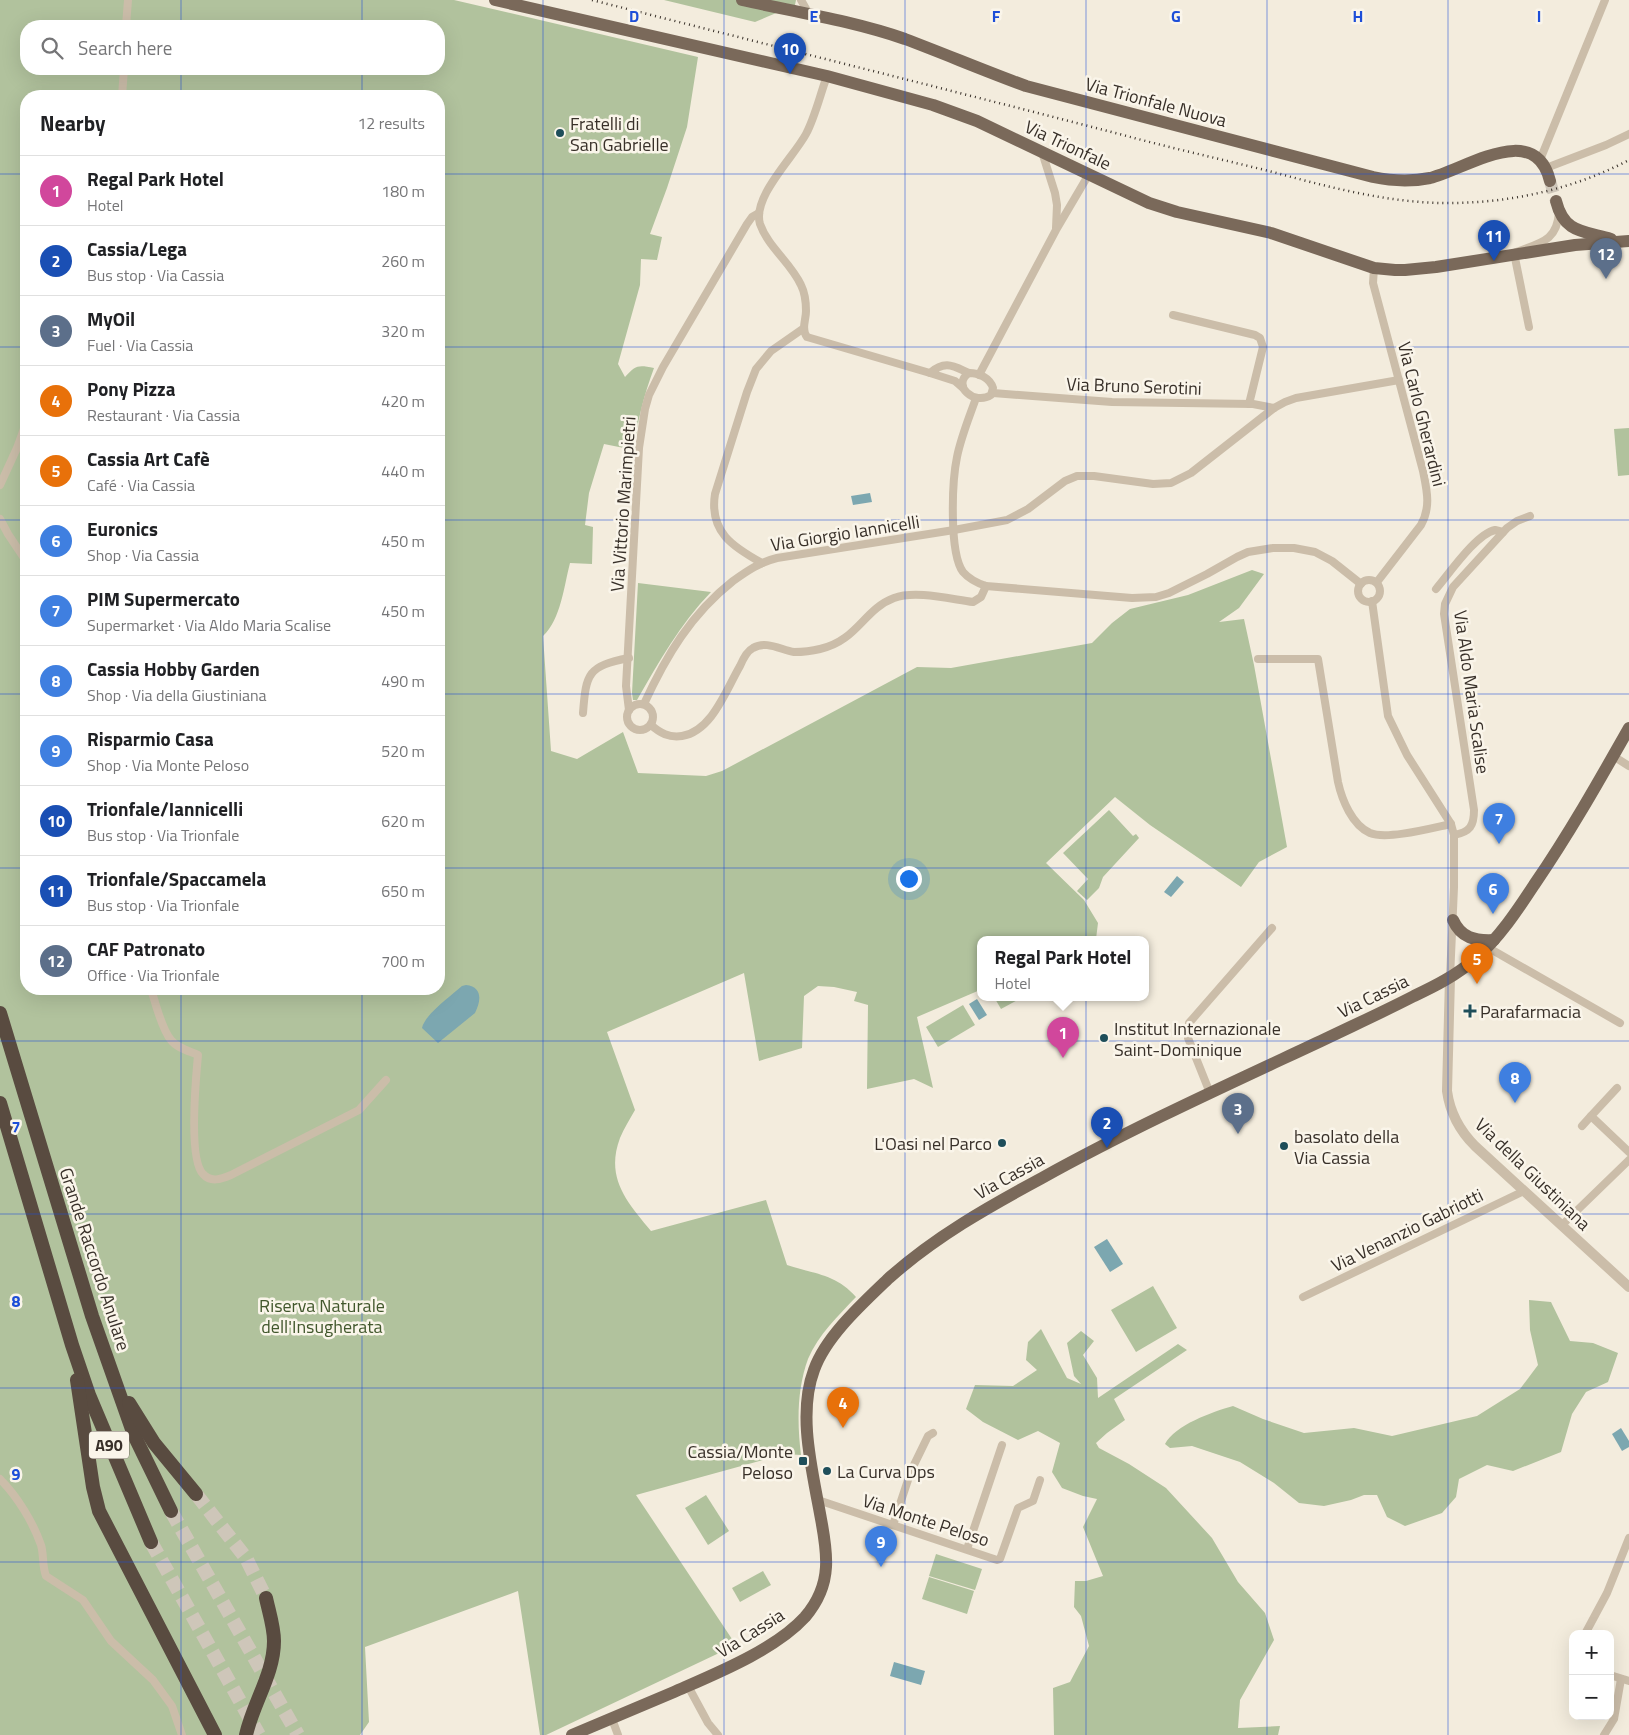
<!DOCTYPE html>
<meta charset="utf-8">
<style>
body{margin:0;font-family:"Titillium Web",sans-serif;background:#f6f6f6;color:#202124}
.controls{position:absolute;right:15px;bottom:15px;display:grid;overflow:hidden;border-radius:10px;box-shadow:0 5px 20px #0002}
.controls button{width:45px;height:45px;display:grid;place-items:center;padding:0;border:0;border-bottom:1px solid #e0e0e0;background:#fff;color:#202124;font:25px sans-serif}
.you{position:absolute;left:908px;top:878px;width:18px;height:18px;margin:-12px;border:4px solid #fff;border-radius:50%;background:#1a73e8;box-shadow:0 0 0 8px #1a73e833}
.badge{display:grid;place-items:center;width:32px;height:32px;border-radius:50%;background:#1e4e5a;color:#fff;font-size:16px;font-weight:700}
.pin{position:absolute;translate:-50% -41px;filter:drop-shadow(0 1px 2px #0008)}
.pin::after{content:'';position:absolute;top:26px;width:18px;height:15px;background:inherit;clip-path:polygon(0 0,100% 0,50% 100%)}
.popup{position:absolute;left:977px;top:936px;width:172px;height:65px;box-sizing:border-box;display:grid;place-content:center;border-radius:10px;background:#fff;filter:drop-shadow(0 1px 4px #0005);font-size:16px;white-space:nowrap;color:#757577}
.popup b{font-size:19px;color:#202124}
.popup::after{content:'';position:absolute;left:50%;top:100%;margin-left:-10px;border:10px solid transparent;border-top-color:#fff}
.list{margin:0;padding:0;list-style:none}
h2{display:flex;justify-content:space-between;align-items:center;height:65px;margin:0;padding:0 20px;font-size:21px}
h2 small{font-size:16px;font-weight:400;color:#757577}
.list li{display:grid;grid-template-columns:32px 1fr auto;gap:15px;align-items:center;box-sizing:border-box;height:70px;padding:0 20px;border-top:1px solid #e0e0e0}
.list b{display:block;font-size:19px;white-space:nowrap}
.list p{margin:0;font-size:16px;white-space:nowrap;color:#757577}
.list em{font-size:16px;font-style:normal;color:#757577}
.icon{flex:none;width:28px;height:28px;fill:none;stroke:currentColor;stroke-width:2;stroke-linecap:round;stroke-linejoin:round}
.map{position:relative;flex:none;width:1629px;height:1735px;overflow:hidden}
.search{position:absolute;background:#fff;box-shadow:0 5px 20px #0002;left:20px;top:20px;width:425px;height:55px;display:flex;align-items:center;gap:12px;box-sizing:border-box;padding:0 18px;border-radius:20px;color:#757577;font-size:19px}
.panel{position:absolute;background:#fff;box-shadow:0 5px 20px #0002;left:20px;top:90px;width:425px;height:905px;border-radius:20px}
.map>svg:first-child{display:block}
.green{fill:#b1c29d;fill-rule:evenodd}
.water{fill:#7ca7b0}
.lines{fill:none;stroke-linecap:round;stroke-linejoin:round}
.primary-tunnel{stroke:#cec6b9;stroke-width:12;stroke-dasharray:12 6;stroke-linecap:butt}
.motorway-tunnel{stroke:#cec6b9;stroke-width:14;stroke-dasharray:14 7;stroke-linecap:butt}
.minor{stroke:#cbbda9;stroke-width:8}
.tertiary{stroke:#cbbda9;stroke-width:10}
.primary{stroke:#7a695a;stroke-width:12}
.motorway{stroke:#594b40;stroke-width:14}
.rail{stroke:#383029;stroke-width:2.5;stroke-dasharray:1 4;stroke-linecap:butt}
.grid{fill:none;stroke:#1d4ed8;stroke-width:1;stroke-opacity:0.55}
.poi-dot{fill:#1e4e5a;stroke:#faf5ea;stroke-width:2}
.labels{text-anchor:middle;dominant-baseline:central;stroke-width:5;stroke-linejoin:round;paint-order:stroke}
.shield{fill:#faf5ea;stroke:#726b63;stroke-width:1}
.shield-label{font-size:16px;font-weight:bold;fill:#383029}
.street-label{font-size:18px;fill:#383029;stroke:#faf5ea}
.poi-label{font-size:18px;fill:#383029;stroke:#faf5ea;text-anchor:start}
.park-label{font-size:18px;fill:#41572c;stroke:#faf5ea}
.grid-label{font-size:16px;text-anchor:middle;font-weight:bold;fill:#1d4ed8;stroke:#faf5ea;stroke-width:5;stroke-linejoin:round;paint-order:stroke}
</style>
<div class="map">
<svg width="1629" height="1735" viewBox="0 0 1629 1735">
<rect width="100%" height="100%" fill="#f3ecdd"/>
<g class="green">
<path d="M0,0h454l244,57 -11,70 -20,61 -17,46 12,3 -5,23 -16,-1 -1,26 -22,79 7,13c11,-12 13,-12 29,-9 -10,27 -17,54 -20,82l-30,-6 -15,49 -4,32 8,2 -1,37 -22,-1c-6,23 -9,56 -27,73l8,115 26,8 46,-27 15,41 68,3 16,-5 195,-104 34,1 141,-25 20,-20 18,-14 58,-14 64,-25 12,4 -25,34 -20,14 25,-3 10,46 33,182 -28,15 -18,25 -91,-62 -35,-28 -69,66 38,37 14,23 -2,16h-116v51l-63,27 16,71 -19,-9 -47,10 1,-84 -14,-4 3,-9 -23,-5 -16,-1 -14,10 -2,52 -43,13 -15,-88 -137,59 28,78c-5,9 -11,18 -15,28 -15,40 7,64 31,93l115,-31 21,65c27,9 49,9 69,32 -17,18 -38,38 -48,62 -11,30 -11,64 -7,96l-16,-1 -149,41 100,150 -190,90h-6l-22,-144 -153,56 4,75 -9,13h-360zM26,26h413v43h-413zM26,96h413v893h-413z"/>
<path d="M664,0h132l-1,5 -40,17z"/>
<path d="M1629,428v47l-11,1 -4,-47z"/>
<path d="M638,583l73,9c-31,32 -52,70 -74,108h-4l-1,-7z"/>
<path d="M1109,810l24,26 3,-2 3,4 -36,39 -4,11 -12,12 -10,-9 11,-12 -25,-26z"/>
<path d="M994,997h29l-22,12z"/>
<path d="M963,1005l12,20 -37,22 -12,-20z"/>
<path d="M1153,1286l24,42 -41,24 -25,-42z"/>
<path d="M1529,1300l22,2 19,39 23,2 25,10 -10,29 -22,10 -14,22 -11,38 -48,19 -26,-6 -28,14 -3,18 -14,16 -37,13 -18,-9 -10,-22h-13l-13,5 -27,6 -25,-3 -25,-20 -34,-21 -48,-16 -22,2 -5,-4c10,-19 47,-32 68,-38l30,13 41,14 50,-5 38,8 85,-20 43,-27 18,-24 -8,-35z"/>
<path d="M1041,1329l26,49 14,6 -7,-8 -7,-33 14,-12 13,10 -11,14 14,23 1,20 80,-54 9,6 -73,49 11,21 -18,13 -11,10 3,5 30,16 37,24 46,50 26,44 27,31 9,27 -34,60 -2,28 42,-2 -2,9h-224l-1,-47 17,-6 19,-36 -8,-30 -7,-9 1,-26h11l17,-5 -20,-49 14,-28 -14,-3 -21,-8 -10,-16 8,-29 -22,-12 -20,9 -35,-18 -17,-13 9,-24 38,1 24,-16 -11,-10 2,-18z"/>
<path d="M706,1495l23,36 -21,14 -23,-37z"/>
<path d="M936,1554l46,15 -7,21 -46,-14z"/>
<path d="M763,1571l8,14 -31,17 -8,-14z"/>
<path d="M929,1577l45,14 -7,23 -45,-15z"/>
</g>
<g class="water">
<path d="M870,493l2,9 -19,3 -2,-9z"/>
<path d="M1177,876l7,6 -13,15 -7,-5z"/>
<path d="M466,985c17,2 15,16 9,28l-37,30 -16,-15c3,-14 29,-32 40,-42z"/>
<path d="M977,999l10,16 -8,5 -10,-16z"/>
<path d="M1107,1239l16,25 -13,8 -16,-25z"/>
<path d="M1621,1428l8,13v6l-7,4 -10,-17z"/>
<path d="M894,1662l31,9 -4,14 -31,-9z"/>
</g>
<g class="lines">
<path class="primary-tunnel" d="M1550,181l6,20"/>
<g class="motorway-tunnel">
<path d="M196,1494l50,64 20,40"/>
<path d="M171,1511l127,224"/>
<path d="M151,1542l108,193"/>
</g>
<g class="minor">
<path d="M801,0l8,14"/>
<path d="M126,26l2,-26"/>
<path d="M827,76c-7,19 -12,41 -21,58 -13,24 -54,63 -46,90 8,23 31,39 41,61 4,8 5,17 5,26 0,9 -5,18 1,26l123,36"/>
<path d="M122,96l2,-27"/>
<path d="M1042,152l13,41 2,12 -1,23"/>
<path d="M1540,160l65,-160"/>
<path d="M1546,168l60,-23 23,-11"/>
<path d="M1374,268l-1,15 50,188c4,20 8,36 -2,54l-44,57"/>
<path d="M1173,315l82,20 5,3 3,9 -14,57"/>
<path d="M1529,327l-15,-74c24,-10 43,-10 45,-41"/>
<path d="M969,373c10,0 21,5 24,15l-2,7c-17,11 -40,-10 -22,-22z"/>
<path d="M979,375l77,-145 33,-56"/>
<path d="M963,388l-8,-7 -25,-8c15,-13 23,-7 39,0"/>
<path d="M993,393l119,9 141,2 21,4"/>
<path d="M976,398c-7,20 -15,39 -19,59 -5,24 -8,96 6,115 6,7 14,11 23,14l146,12 24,-1 13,-4 38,-19 30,-17 11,-5 25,-4h21l21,4 17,9 29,23"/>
<path d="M0,485l17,-37 9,-25"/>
<path d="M0,519l8,15 18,27"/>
<path d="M762,563c-29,-16 -53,-31 -47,-69l32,-102 9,-23 15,-18 33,-23"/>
<circle cx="1369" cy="591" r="11"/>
<path d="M1436,589c13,-15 40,-55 59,-59l8,2"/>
<path d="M1372,601l16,115 19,39 44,69 3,11v52l-4,91"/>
<path d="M1258,659h60l20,123c4,18 14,43 32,51 17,7 62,-5 81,-9"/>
<path d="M644,704c22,-48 47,-90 89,-123 14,-10 27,-19 44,-23l177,-28 53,-10 21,-11 37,-28 12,-5h17l59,8 18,-1 20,-10 83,-65 11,-6 11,-4 103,-18"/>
<circle cx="640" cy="717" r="13"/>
<path d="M629,710l-3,-24 13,-238 6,-39 4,-14 14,-28 84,-143 5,-7 7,-4"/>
<path d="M583,713c3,-40 5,-47 46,-55"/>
<path d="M651,725c9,8 18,13 31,11 30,-5 44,-46 58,-70 3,-7 7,-15 13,-18 13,-8 28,2 41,4 9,0 18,-1 26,-3 37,-8 44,-40 74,-51 21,-8 56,1 79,4l8,-5 5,-11"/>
<path d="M1613,756l16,10"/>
<path d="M1454,835c16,-3 20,-9 20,-25l-30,-196 1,-10 8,-17 54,-59 10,-7 13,-5"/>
<path d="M1487,947l133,76"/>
<path d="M151,989c4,13 11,41 20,51 6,8 18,11 27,15 -2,22 -10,104 5,119 8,9 18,5 28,1l128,-65 27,-30"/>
<path d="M1617,1088l-26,28 38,36"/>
<path d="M1210,1093l-22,-55 1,-15 83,-95"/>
<path d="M1582,1126l9,-10"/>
<path d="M1562,1225l67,-65"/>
<path d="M1303,1297l221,-106"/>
<path d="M0,1479c17,17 33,43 41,66 3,10 1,21 5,31l37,24 28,41 42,39 19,26 10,29"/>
<path d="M818,1500l179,60 3,-1 18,-51 15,-7 7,-21"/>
<path d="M893,1525l18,-54 17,-35 5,-3"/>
<path d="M967,1549l35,-104"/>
<path d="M1585,1634l22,-41 22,-55"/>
<path d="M1610,1675l19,6"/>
<path d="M688,1686l20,37 10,12"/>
<path d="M612,1719l6,16"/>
<path d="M1604,1735l10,-16 7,-40"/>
</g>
<path class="tertiary" d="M1450,978l-3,113c3,22 13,40 28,55l154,141"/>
<g class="primary">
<path d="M495,0l332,76 106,29 44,16 172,82 28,9 94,21 103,35 21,2h10l31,-3 139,-22 54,-4"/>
<path d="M742,0c54,12 111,21 163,39 40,15 80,32 121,47l347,91c19,4 37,5 57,1 36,-9 105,-58 120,3"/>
<path d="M1556,201c8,32 27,30 55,38"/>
<path d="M1453,920c8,18 22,21 41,20"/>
<path d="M572,1735c34,-14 68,-29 102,-43 41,-18 101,-42 131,-75 12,-14 20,-32 21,-50 1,-16 -2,-32 -5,-48 -8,-46 -24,-104 -7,-149 12,-34 49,-67 75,-92 46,-41 99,-71 153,-100 90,-50 185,-93 279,-137 31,-15 62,-29 93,-45 21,-10 43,-21 61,-37 24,-21 42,-48 59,-74 35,-51 65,-104 95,-157"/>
</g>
<g class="motorway">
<path d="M0,1013l92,303 42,119 37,76"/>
<path d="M0,1103l72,242 17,50 62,147"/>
<path d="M77,1380l16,107 6,24 116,224"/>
<path d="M129,1403l25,40 42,51"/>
<path d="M246,1735c7,-32 28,-61 28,-94 0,-14 -5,-29 -8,-43"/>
</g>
<path class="rail" d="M592,0c177,45 354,89 531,135 48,13 97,24 146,36 56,15 114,31 173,32 64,1 130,-13 187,-43"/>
</g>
<path class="grid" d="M181,0v26M362,0v26M543,0v1735M724,0v1735M905,0v1735M1086,0v1735M1267,0v1735M1448,0v1735M181,69v27M362,69v27M0,174h26M439,174h1190M0,347h26M439,347h1190M0,520h26M439,520h1190M0,694h26M439,694h1190M0,868h26M439,868h1190M181,989v746M362,989v746M0,1041h1629M0,1214h1629M0,1388h1629M0,1562h1629"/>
<g class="poi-dot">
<circle cx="560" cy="133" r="5"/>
<path d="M1467.5 1003.5h5v5h5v5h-5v5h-5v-5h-5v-5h5z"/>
<circle cx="1104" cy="1038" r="5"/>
<circle cx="1002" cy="1143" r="5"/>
<circle cx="1284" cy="1146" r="5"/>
<rect x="798" y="1456" width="10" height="10" rx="2.5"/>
<circle cx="827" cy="1471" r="5"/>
</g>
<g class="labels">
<rect class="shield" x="89" y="1431.5" width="40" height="27" rx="4"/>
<g class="shield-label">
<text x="109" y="1445">A90</text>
</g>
<g class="street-label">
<text transform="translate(1156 102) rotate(15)">Via Trionfale Nuova</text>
<text transform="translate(1068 145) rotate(25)">Via Trionfale</text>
<text transform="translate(1134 386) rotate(2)">Via Bruno Serotini</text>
<text transform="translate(1422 414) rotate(76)">Via Carlo Gherardini</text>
<text transform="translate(623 504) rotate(-86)">Via Vittorio Marimpietri</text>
<text transform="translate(845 533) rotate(-9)">Via Giorgio Iannicelli</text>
<text transform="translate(1472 692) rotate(82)">Via Aldo Maria Scalise</text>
<text transform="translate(1373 996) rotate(-26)">Via Cassia</text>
<text transform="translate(1533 1174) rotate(44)">Via della Giustiniana</text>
<text transform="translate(1009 1176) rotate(-29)">Via Cassia</text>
<text transform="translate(1407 1230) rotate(-26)">Via Venanzio Gabriotti</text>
<text transform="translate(95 1259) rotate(72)">Grande Raccordo Anulare</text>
<text transform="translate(926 1520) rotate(18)">Via Monte Peloso</text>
<text transform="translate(750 1633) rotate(-32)">Via Cassia</text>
</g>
<g class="poi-label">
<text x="570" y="123">Fratelli di<tspan x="570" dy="21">San Gabrielle</tspan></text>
<text x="1480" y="1011">Parafarmacia</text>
<text x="1114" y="1028">Institut Internazionale<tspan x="1114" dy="21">Saint-Dominique</tspan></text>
<text x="1294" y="1136">basolato della<tspan x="1294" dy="21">Via Cassia</tspan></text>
<text x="992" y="1143" text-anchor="end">L'Oasi nel Parco</text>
<text x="793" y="1451" text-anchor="end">Cassia/Monte<tspan x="793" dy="21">Peloso</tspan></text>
<text x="837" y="1471">La Curva Dps</text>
</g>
<g class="park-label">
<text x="322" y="1305">Riserva Naturale<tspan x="322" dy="21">dell'Insugherata</tspan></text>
</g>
</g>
<g class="grid-label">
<text x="634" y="22">D</text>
<text x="814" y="22">E</text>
<text x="996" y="22">F</text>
<text x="1176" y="22">G</text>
<text x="1358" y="22">H</text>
<text x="1539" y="22">I</text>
<text x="16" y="1133">7</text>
<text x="16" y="1307">8</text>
<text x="16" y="1480">9</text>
</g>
</svg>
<div class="controls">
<button>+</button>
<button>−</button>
</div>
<div class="you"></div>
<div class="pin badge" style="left:1063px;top:1058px;background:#d1479c">1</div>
<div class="popup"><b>Regal Park Hotel</b>Hotel</div>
<div class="pin badge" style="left:1107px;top:1148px;background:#1a4fb4">2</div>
<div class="pin badge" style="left:1238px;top:1134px;background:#5c6f8a">3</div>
<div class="pin badge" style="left:843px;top:1428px;background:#e8710a">4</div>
<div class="pin badge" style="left:1477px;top:984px;background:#e8710a">5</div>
<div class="pin badge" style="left:1493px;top:914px;background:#3f7fe0">6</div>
<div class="pin badge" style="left:1499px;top:844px;background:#3f7fe0">7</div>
<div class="pin badge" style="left:1515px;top:1103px;background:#3f7fe0">8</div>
<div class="pin badge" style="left:881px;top:1567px;background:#3f7fe0">9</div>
<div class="pin badge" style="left:790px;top:74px;background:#1a4fb4">10</div>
<div class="pin badge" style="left:1494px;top:261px;background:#1a4fb4">11</div>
<div class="pin badge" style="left:1606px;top:279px;background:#5c6f8a">12</div>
<div class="search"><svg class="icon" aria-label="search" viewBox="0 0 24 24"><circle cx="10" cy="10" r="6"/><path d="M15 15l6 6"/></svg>Search here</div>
<section class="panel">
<h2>Nearby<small>12 results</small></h2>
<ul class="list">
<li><span class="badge" style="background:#d1479c">1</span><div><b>Regal Park Hotel</b><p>Hotel</p></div><em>180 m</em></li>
<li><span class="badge" style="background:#1a4fb4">2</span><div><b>Cassia/Lega</b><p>Bus stop · Via Cassia</p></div><em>260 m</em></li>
<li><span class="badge" style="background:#5c6f8a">3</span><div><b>MyOil</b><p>Fuel · Via Cassia</p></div><em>320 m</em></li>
<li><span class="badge" style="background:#e8710a">4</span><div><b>Pony Pizza</b><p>Restaurant · Via Cassia</p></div><em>420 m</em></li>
<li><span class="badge" style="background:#e8710a">5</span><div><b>Cassia Art Cafè</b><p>Café · Via Cassia</p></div><em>440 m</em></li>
<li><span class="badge" style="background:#3f7fe0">6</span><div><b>Euronics</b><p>Shop · Via Cassia</p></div><em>450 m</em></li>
<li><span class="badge" style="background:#3f7fe0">7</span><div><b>PIM Supermercato</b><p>Supermarket · Via Aldo Maria Scalise</p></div><em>450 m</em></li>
<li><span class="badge" style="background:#3f7fe0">8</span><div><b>Cassia Hobby Garden</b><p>Shop · Via della Giustiniana</p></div><em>490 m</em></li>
<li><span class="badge" style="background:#3f7fe0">9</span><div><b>Risparmio Casa</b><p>Shop · Via Monte Peloso</p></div><em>520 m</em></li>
<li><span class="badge" style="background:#1a4fb4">10</span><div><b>Trionfale/Iannicelli</b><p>Bus stop · Via Trionfale</p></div><em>620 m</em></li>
<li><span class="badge" style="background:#1a4fb4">11</span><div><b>Trionfale/Spaccamela</b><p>Bus stop · Via Trionfale</p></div><em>650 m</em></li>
<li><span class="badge" style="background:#5c6f8a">12</span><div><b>CAF Patronato</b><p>Office · Via Trionfale</p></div><em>700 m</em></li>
</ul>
</section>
</div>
